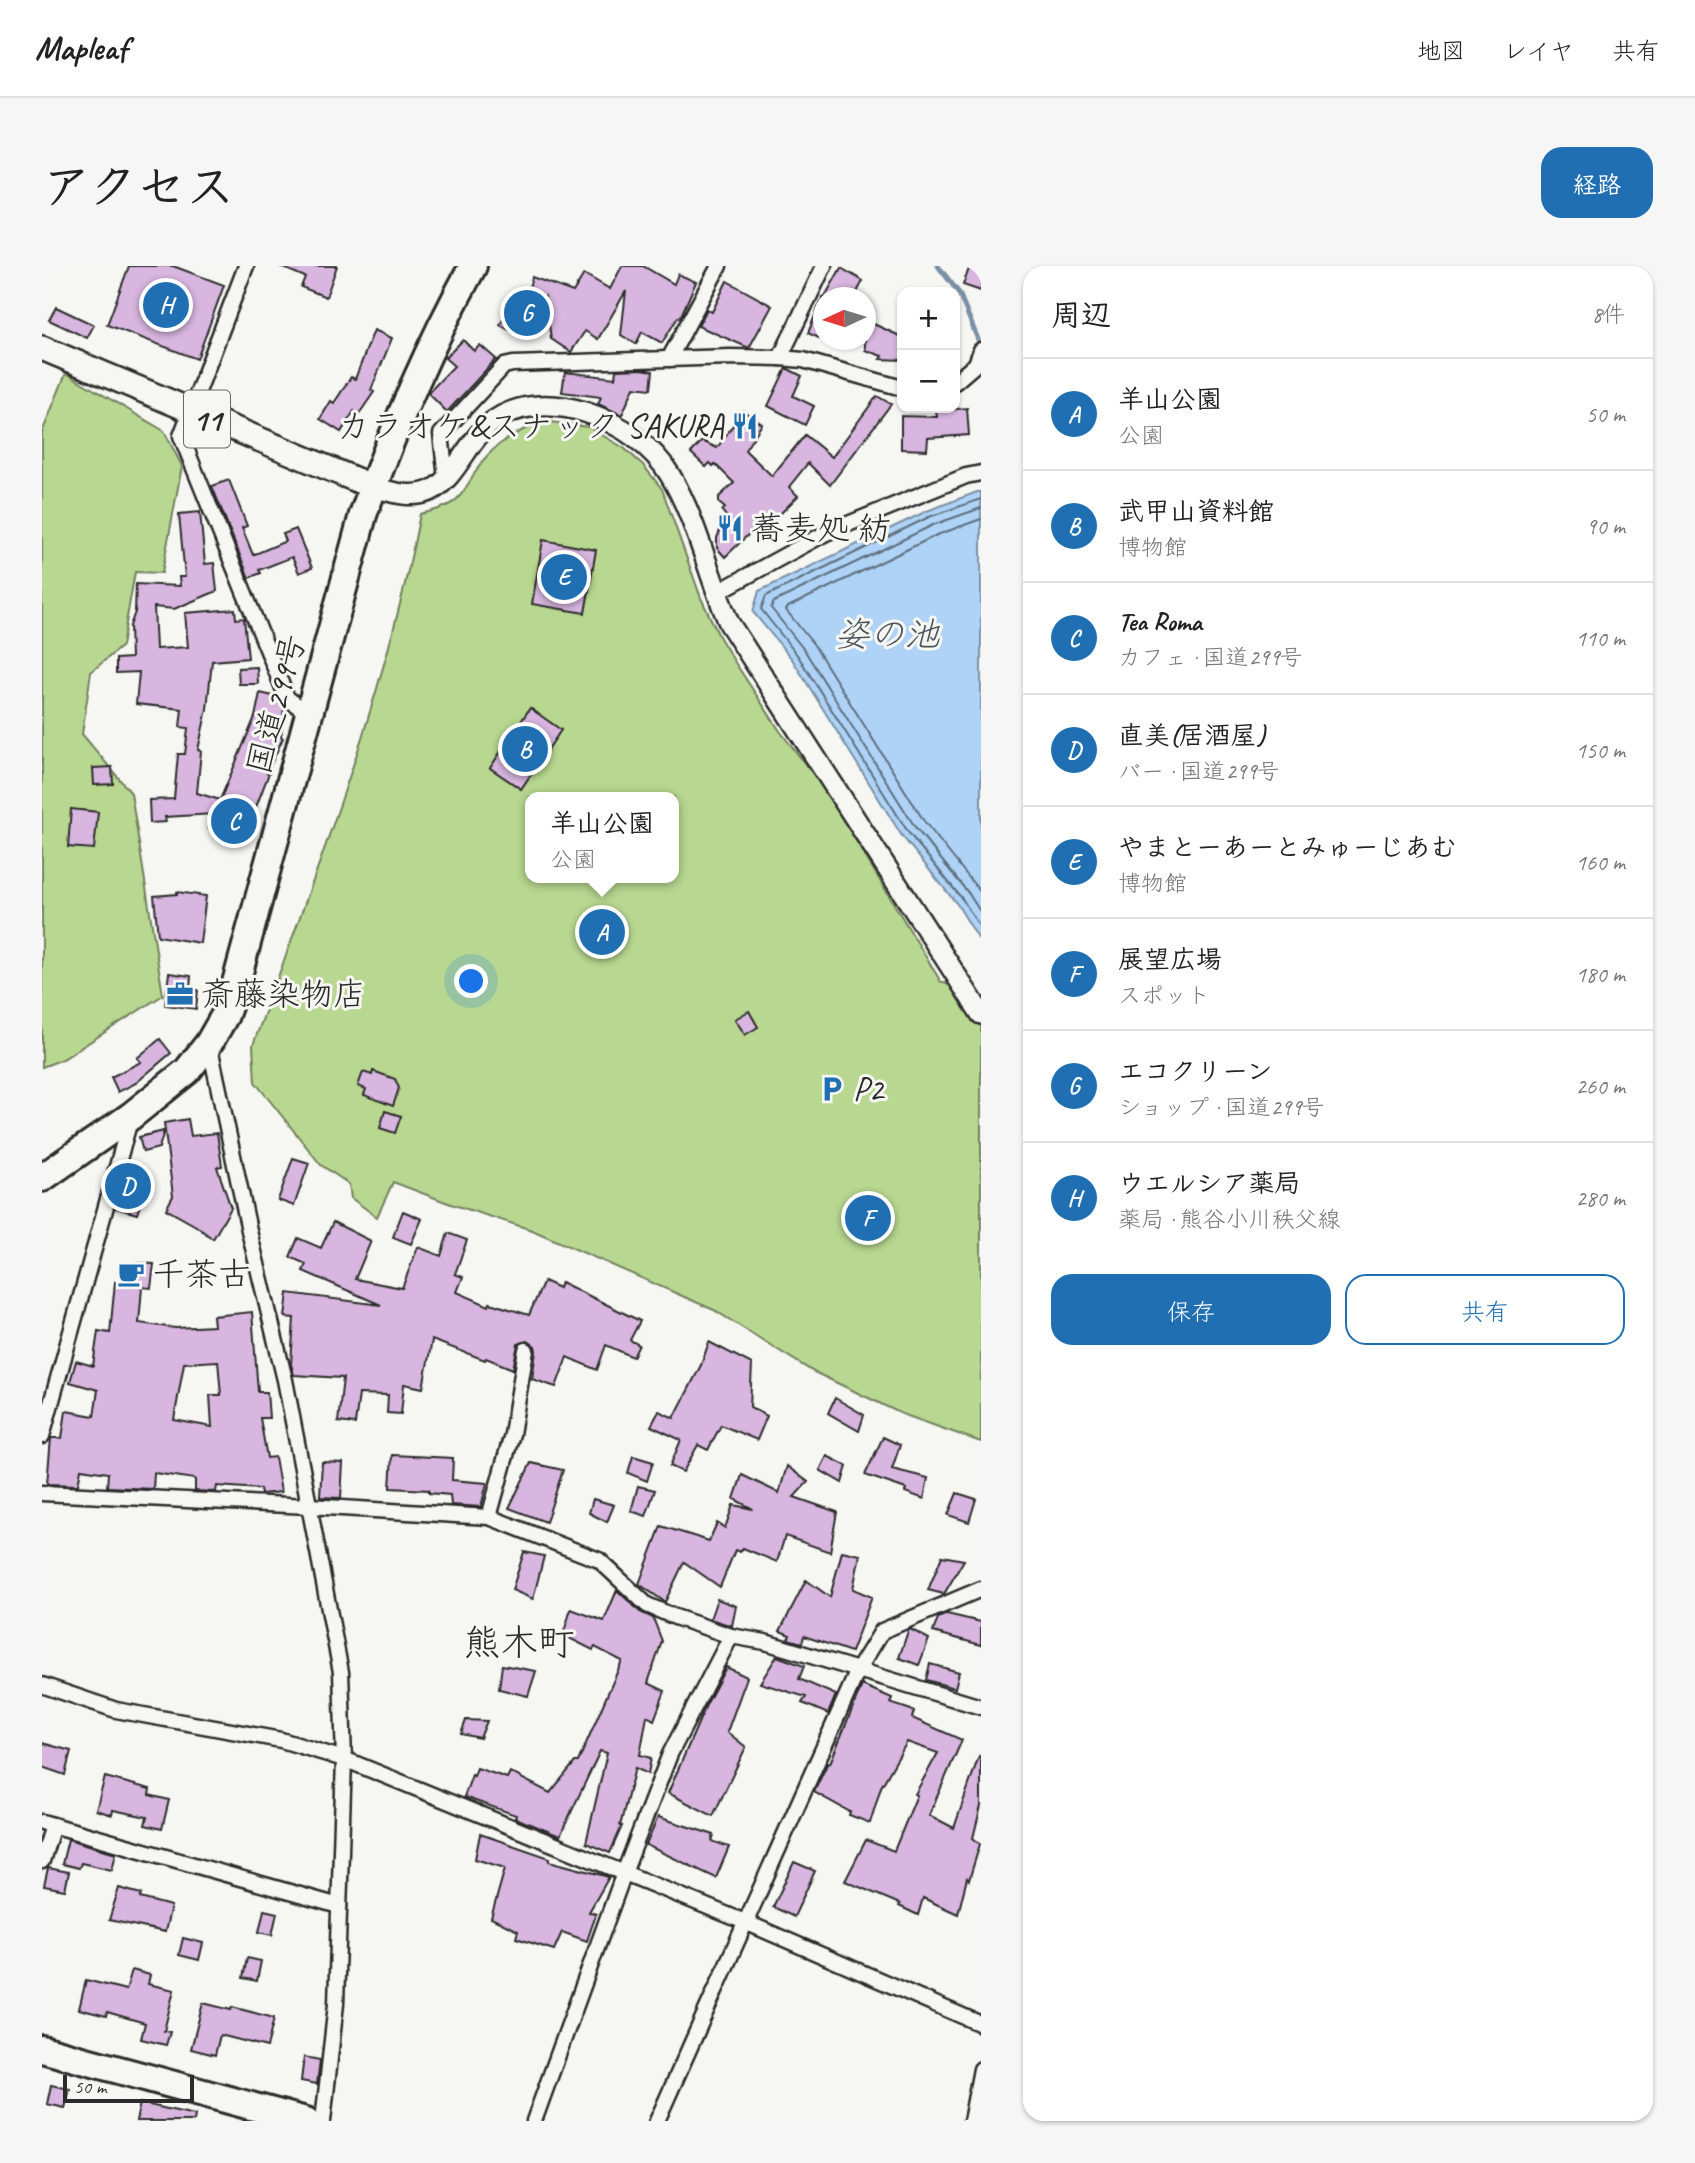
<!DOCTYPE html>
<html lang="ja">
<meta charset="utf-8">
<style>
body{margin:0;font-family:Caveat,"Klee One",sans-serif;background:#f6f6f6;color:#222}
.controls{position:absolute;right:21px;top:21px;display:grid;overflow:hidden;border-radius:14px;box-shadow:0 2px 5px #0004}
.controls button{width:63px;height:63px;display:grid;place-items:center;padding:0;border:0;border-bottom:2px solid #e0e0e0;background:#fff;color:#222;font:35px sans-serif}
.compass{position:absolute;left:771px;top:21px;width:63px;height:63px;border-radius:50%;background:#fff;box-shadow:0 2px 5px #0004;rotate:266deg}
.scale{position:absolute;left:21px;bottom:18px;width:131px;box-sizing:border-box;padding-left:7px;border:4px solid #2b2b2b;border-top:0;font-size:19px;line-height:24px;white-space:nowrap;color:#2b2b2b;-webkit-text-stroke:5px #f6f6f2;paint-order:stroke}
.you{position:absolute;left:430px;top:716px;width:24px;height:24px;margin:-18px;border:5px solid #fff;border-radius:50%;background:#1a73e8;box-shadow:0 0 0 10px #1a73e833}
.badge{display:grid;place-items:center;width:46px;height:46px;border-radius:50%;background:#1f6fb2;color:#fff;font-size:23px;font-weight:700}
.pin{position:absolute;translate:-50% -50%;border:4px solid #fff;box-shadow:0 2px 7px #0006}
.popup{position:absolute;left:483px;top:526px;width:154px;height:91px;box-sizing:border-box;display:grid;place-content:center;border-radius:14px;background:#fff;filter:drop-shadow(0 2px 5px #0005);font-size:23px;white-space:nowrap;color:#767676}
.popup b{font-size:26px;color:#222}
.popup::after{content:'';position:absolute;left:50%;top:100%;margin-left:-14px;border:14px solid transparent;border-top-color:#fff}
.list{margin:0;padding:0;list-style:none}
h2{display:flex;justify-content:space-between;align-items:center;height:91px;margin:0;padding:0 28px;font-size:30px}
h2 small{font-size:23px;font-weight:400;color:#767676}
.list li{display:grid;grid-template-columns:46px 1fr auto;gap:21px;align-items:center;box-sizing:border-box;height:112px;padding:0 28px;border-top:2px solid #e0e0e0}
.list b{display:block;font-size:26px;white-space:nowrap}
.list p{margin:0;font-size:23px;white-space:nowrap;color:#767676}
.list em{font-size:23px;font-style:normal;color:#767676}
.actions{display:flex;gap:14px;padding:21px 28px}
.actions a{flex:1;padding:16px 0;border:2px solid #1f6fb2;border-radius:21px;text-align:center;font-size:24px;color:#1f6fb2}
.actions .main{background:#1f6fb2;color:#fff}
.map{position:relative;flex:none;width:939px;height:1855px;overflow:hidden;border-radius:21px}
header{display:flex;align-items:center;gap:42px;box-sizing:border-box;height:98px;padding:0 35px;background:#fff;border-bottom:2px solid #e0e0e0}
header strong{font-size:33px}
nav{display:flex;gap:38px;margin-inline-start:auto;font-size:24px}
.intro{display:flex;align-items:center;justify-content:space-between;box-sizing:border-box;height:168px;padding:0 42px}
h1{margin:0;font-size:49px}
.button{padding:18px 32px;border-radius:21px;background:#1f6fb2;color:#fff;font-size:24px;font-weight:700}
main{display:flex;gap:42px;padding:0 42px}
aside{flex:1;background:#fff;border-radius:21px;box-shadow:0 2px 5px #0004}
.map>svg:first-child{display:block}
.green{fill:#b8d790;stroke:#72815e;stroke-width:2;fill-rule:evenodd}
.water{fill:#aed3f7;stroke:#7a90a5;stroke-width:2}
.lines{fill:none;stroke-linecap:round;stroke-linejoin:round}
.shore{stroke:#5f6e7d;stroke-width:2}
.stream{stroke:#7a90a5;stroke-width:5}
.building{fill:#d8b6e0;stroke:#2b2b2b;stroke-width:2;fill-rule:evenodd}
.street-casing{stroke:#2b2b2b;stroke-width:19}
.secondary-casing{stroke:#2b2b2b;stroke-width:24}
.primary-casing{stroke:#2b2b2b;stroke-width:28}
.highway-casing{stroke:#2b2b2b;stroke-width:32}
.street{stroke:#f6f6f2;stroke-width:14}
.secondary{stroke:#f6f6f2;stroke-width:19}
.primary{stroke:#f6f6f2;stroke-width:23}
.highway{stroke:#f6f6f2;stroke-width:26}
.labels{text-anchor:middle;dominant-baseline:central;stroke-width:6;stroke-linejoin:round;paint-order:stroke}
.shield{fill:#f6f6f2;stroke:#686867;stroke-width:2}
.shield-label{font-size:32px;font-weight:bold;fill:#2b2b2b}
.poi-label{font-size:33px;fill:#2b2b2b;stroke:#f6f6f2;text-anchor:start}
.street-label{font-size:33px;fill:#2b2b2b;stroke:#f6f6f2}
.water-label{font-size:35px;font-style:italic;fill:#4c555e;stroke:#f6f6f2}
.quarter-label{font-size:37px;fill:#2b2b2b;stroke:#f6f6f2}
</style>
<header>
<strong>Mapleaf</strong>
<nav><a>地図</a><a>レイヤ</a><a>共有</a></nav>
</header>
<div class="intro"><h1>アクセス</h1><a class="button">経路</a></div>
<main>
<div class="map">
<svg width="939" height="1855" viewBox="0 0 939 1855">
<rect width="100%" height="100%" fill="#f6f6f2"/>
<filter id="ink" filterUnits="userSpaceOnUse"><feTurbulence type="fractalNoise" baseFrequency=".0143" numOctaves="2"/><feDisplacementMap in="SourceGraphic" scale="14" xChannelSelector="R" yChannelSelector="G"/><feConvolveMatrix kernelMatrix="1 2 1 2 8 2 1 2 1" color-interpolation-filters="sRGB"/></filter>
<g filter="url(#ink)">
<g class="green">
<path d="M24,107l98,58 18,35 -20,107 -27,-1 -13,74 -31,26 -9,62 49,59 32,202 -100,64 -21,8v-634z"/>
<path d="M501,155l45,6 36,21 19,17 19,24 39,109 19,40 16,26 44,67 46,60 115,191 40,15v445l-79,-28 -90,-43 -98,-61 -182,-80 -81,-26 -58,-22 -16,35 -26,-19 -2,-14 -28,-19 -66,-83 -2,-37c64,-175 132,-348 167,-531 50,-10 39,-24 67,-58 15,-17 35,-26 56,-35zM488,531h144v81h-144z"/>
</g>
<path class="water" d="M935,226h4v451l-24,-39 -55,-68 -110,-177 -39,-47 6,-21 168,-80z"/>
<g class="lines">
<g class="shore">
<path d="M939,233l-52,18 -163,79 -5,13 37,47 110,176 55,68 18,29"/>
<path d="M939,242l-48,17 -159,77 -3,6 34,43 110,176 54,67 12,19"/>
<path d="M939,253l-44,16 -149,72 -2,3 28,35 110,176 57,72"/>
</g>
<path class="stream" d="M896,0l21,27 22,54"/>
</g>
<g class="building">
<path d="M87,0h44l51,19 -27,74 -90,-34z"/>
<path d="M237,0h58l-11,31 -25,-10 4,-10z"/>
<path d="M580,0h21l31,18 4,-10 18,8 -16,36 -2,-1 -16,26 -20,-11 -6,12 -15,-9 5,-44 -28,48 -13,-8 -14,21 -20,-13 -6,-42 -22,40 -23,-12 21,-38 7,4 4,-14 41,15 11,-18 26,15z"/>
<path d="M928,0h11v25l-18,-6z"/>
<path d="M799,2l22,13 -9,17h-30z"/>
<path d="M685,15l45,25 -23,42 -51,-22 9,-17 5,3z"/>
<path d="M781,30v44l-15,-7z"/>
<path d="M14,41l38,18 -7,13 -38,-18z"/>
<path d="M823,54l37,17v23l-22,-1 2,-3 -17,-6z"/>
<path d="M332,64l18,8 -21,52 3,2 -15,22 -5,-3 -13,21 -21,-13 11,-18 3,2 17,-26 4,2z"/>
<path d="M421,74l11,11 6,-6 16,14 -49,53 -19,-19 26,-27 -9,-8z"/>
<path d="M744,102l16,8 -9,20 21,10 -9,19 -37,-19z"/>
<path d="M600,103l11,2 -2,18 -17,-2 -12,28 -24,-11 3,-7 -39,-5 3,-20 50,6 1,-8z"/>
<path d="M835,130l14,8 -61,81 -22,-22 -19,24 9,9 -28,28 -3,-3 -12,12 -3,-2 -27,26 -8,-9v-10l9,-22 -4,-5 3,-3 -6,-5v-6l15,-14 -19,-19 -2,2 -3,-3 -4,4 -15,-14 11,-12 15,7 26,-37 19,13 -17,26 27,26 33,-41 27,22z"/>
<path d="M925,142l2,27 -41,3 -1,12 -26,-1v-33l36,1 -1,-6z"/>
<path d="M187,214l18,46 -5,2 11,27 33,-14 -3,-7 13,-5 16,39 -13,5 -7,-16 -33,13 2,3 -12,5 -37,-92z"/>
<path d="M158,246l5,52 9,-1 3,28 -43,18 -20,-2 2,42 32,-2 -3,-34 50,-4 1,10 8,-1 4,40 -36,3 -5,48 -9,41 3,1 -4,42 23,7 35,-83 5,-24 13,3 -1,6 7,1 5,4 -3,30 2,1 -16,35h2l-26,68 -34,-13 5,-14 -49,3 1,5 -16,1 -1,-23 25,-1 4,-45h7l3,-26 -8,-1 2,-18 -46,-5 3,-32 -23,1v-14l15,-1 -1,-32 5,-14 1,-28 44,2 -1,-9h6l-6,-63z"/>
<path d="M501,274l53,10 -11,63 -53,-9z"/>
<path d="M215,401l1,17h-19l-1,-16z"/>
<path d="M488,442l31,22 -40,59 -31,-21z"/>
<path d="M70,501l1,17 -19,1 -1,-17z"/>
<path d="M29,543l27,3 -4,37 -26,-2z"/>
<path d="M135,626l29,4 -6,47 -42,-7 -4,-40 23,-2z"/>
<path d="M127,707l22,3 -1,13 8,1 -2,19 -31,-4z"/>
<path d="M707,745l9,16 -13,8 -10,-16z"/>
<path d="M118,773l11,14 -35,30 -18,9 -7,-15 30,-15 -4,-4z"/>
<path d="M331,805l22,8 4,9 -6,18 -29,-11 2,-6 -8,-3 5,-14 9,3z"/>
<path d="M343,845l16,5 -6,17 -15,-5z"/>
<path d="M146,853l3,17 26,-3 5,33 -5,1 14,41 -18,31 -17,-13 -30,-17 7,-13 -9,-73z"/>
<path d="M122,865l-5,17 -16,4 -4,-15z"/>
<path d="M251,892l16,5 -15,43 -16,-6z"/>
<path d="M84,907l22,7 -11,34 -21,-6z"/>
<path d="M361,945l19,8 -11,25 -18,-7z"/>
<path d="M291,956l38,19 -16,38 47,9 16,-41 23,9 7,-23 19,7 -12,34 8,3 -6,15 32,14 1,-3 39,12 15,-34 15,7 2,-6 79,39 -10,19 9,5 -6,12 -27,-12 -9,25 -30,-13 -11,30 -24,-8 4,-28 -1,-5 -7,-5 -10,3 -5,25 -27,-11 -1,2 -53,-20 -9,48 -19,-4 -3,30 -14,-1 1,-18 -29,-1 -4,30 -17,-2 5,-44 -49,-3 -3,-11 3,-46 -9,-1 3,-24 93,12 -78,-34 3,-7 -16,-7 8,-19 23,10z"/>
<path d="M95,997l17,1 -3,24 -9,-1 -3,36 36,5 39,-2 -1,-10 39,-4 6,80h9l2,26h-9l7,40 8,-1 6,35 -20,2 -1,-5 -43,-3 -1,6 -21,-1v-12l-41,-6 -1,16 -46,-2 1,-14 -27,-4 -3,16 -31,-1 4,-46h11l4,-27 28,5 4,-26 -28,-8 6,-21 17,5 5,-35 12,2 5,-51 9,4zM176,1095l3,34h-11l2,32 -38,-7 10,-57z"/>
<path d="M667,1076l43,22 -2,43 17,9 -10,24 -36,-15 -13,25 -10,-5 -15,27 -13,-6 11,-26 -30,-14 8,-15 15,7 27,-53z"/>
<path d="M793,1132l29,17 -5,16 -31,-18z"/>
<path d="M841,1171l17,8 -8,24 36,9 -4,21 -19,-7 1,-3 -41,-14z"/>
<path d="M350,1189l61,3 -1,22 35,3 -6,24 -30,-2 -1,-10 -21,-2v-3l-39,-2z"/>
<path d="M591,1190l20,6 -6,19 -19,-8z"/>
<path d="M785,1190l20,10 -5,17 -22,-13z"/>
<path d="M280,1196l21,1 -2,35 -21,-1z"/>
<path d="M489,1197l32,7 -17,52 -37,-14z"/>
<path d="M745,1200l21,16 -14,15 43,15 -7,40 -45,-16 -8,26 -34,-14 -3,4 -5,-2 -15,37 -36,-25 -19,40 -26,-18 22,-58 48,15 8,-18 8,5 8,-23 20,4 -19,-10 8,-24 37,18z"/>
<path d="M596,1220l17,4 -9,26 -15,-5z"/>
<path d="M915,1227l19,6 -7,23 -21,-7z"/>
<path d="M551,1233l21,6 -7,17 -18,-9z"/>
<path d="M800,1285l18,4 -7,34 19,8 -21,55 -47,-16 -2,7 -14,-4 2,-4 -10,-4 26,-51 24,17z"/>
<path d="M482,1286l20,4 -11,43 -21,-9z"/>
<path d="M900,1290l22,4 -20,34 -16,-4z"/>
<path d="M575,1324l23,22 13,6 9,23 -14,42 17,8 -11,29 -7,-4 -7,39 11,3 -3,16 -13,-6 -15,58h2l-12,27 -24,-10 21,-90 -7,-2 -40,85 -45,-18 1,-3 -52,-18 8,-22 2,1 3,-8 30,10 3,-6 40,21 25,-31h3l44,-101 -27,-14 -2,3 -30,-15 8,-26 33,12z"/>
<path d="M675,1333l19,7 -4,20 -22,-7z"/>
<path d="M905,1348l34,8v23l-48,-13 5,-14z"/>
<path d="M868,1363l19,10 -10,26 -20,-7 9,-27z"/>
<path d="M735,1390l27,10 -5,13 37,16 -8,19 -26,-11 4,-6 -46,-14z"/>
<path d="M888,1398l29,8 -4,16 -29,-8z"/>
<path d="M460,1399l34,6 -8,25 -29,-7z"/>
<path d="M684,1401l21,10 -20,55 19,15 -33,69 -45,-23 38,-88z"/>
<path d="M820,1419l30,13 -2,5 24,8 -2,7 50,22 -33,75 25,13 25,-72 2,1v49l-8,32 7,6 -11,36 -2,-2 -9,36 -35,-16 -5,17 -19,-9 1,-2 -55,-23 21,-41 28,11 23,-56 -2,-1 23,-41 -31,-11 -26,45 -11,36 -21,-8 1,-3 -36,-20 14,-30 2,1z"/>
<path d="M424,1454l21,1 -7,17 -19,-4z"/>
<path d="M0,1477l29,8 -6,24 -23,-8z"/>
<path d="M63,1511l45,12 -1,6 20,5 -7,29 -17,-4 2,-8 -34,-7 -1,5 -16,-5z"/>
<path d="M616,1551l56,18 -2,6 17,6 -13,31 -70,-33z"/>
<path d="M438,1568l70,24 -1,3 60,16 -20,35 7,2 -9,27 -25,-9 -8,18 -38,-12 2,-7 -27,-13 14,-50 -30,-9z"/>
<path d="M26,1573l48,14 -4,17 -31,-7 -2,5 -17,-4z"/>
<path d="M752,1596l21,9 -21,46 -21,-10z"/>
<path d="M6,1602l21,4 -4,18 -21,-4z"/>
<path d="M77,1622l22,6 -1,4 31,8 -6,26 -56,-12z"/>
<path d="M222,1644l13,3 -5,22 -13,-3z"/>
<path d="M141,1672l20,5 -4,17 -20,-5z"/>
<path d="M205,1692l14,3 -4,20 -14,-3z"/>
<path d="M90,1704l18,5 -2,9 26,6 -10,41 6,1 -4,13 -25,-6 4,-16 -38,-11 -1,4 -27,-7 7,-29 40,10z"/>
<path d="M161,1737l28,7 1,-3 42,11 -7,29 -47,-12 -5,20 -24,-6z"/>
<path d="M262,1791l16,3 -3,24 -16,-3z"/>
<path d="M9,1819l19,4 -5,19 -18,-4z"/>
<path d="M98,1837l55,12 -1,6h-58z"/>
</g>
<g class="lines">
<g class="street-casing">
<g id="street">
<path d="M204,0l-65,170 106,262 23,17"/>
<path d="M738,92l44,-92"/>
<path d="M627,93l50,-93"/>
<path d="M913,116l21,-18 5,-14"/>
<path d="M404,212l-5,-44 63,-68 9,-2 217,-7 50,1 23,2 99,28"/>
<path d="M674,327l110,-60 140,-57 15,-3"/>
<path d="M167,777l41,192 35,145 56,292 3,87 -8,245 -13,117"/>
<path d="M0,1170l88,-316"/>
<path d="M0,1227l267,13 180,11 110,43 48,45 28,12 56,19 34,6 216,65"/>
<path d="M447,1251l23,-83 14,-84"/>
<path d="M0,1419l74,25 165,30 63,19 401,163 236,102"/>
<path d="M0,1556l297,84"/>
<path d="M0,1595l11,-36"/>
<path d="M492,1855l90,-248 46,-119 61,-118"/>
<path d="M615,1855l201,-451 24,-39 99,-42"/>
<path d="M929,1855l10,-52"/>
</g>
</g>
<g class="secondary-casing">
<path id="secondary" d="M331,221c19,5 38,12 57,4 23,-10 37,-47 56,-64 53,-48 152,-7 184,48 27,45 38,100 59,148l252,391"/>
</g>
<g class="primary-casing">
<path id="primary" d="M0,82l331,139"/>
</g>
<g class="highway-casing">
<g id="highway">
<path d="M0,912l89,-62 56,-45 22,-28 16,-28 11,-32 127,-468c30,-86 66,-169 110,-249"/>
<path d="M0,1783l264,72"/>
</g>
</g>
<use href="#street" class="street"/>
<use href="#secondary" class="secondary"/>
<use href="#primary" class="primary"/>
<use href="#highway" class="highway"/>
</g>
</g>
<defs>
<g id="restaurant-bare" transform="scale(2.1)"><path d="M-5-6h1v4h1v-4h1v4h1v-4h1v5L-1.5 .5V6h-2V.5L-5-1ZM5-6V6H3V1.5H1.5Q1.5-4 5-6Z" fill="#1f6fb2" stroke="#f6f6f2" stroke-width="2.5" paint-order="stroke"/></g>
<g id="office-bare" transform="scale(2.1)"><path d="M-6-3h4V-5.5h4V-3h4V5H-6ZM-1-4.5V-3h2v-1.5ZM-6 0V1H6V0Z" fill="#1f6fb2" stroke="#f6f6f2" stroke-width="2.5" paint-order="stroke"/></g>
<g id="parking-bare" transform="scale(2.1)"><path d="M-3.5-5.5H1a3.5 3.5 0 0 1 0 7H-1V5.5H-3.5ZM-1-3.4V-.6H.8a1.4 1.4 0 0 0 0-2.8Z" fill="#1f6fb2" stroke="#f6f6f2" stroke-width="2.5" paint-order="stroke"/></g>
<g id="cafe-bare" transform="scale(2.1)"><path d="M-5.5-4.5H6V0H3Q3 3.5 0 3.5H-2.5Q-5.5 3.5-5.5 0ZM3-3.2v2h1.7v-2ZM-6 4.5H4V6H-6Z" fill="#1f6fb2" stroke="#f6f6f2" stroke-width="2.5" paint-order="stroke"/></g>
</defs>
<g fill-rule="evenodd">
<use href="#restaurant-bare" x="703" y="160"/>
<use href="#restaurant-bare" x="688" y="262"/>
<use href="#office-bare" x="138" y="728"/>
<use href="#parking-bare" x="790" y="823"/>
<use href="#cafe-bare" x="89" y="1008"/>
</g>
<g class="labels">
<rect class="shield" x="142" y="124.5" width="46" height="57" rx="5"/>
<g class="shield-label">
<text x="165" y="153">11</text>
</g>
<g class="poi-label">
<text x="682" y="160" text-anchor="end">カラオケ&amp;スナック SAKURA</text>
<text x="709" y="262">蕎麦処 紡</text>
<text x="159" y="728">斎藤染物店</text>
<text x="811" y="823">P2</text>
<text x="110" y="1008">千茶古</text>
</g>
<g class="street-label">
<text transform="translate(234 438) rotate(-75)">国道299号</text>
</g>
<g class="water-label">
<text x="845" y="368">姿の池</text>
</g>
<g class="quarter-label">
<text x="477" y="1376">熊木町</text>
</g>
</g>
</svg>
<div class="controls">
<button>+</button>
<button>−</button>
</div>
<svg class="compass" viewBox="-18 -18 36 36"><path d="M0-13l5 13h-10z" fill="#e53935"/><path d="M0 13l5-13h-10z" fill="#767676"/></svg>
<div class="scale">50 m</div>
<div class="you"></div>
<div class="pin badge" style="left:560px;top:666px">A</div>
<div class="popup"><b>羊山公園</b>公園</div>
<div class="pin badge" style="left:483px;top:483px">B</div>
<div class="pin badge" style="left:192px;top:555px">C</div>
<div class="pin badge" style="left:86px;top:920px">D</div>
<div class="pin badge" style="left:522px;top:311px">E</div>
<div class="pin badge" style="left:826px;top:952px">F</div>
<div class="pin badge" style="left:485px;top:47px">G</div>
<div class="pin badge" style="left:124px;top:39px">H</div>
</div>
<aside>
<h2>周辺<small>8件</small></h2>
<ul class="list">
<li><span class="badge">A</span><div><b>羊山公園</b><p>公園</p></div><em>50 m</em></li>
<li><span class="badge">B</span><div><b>武甲山資料館</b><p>博物館</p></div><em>90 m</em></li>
<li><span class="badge">C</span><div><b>Tea Roma</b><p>カフェ · 国道299号</p></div><em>110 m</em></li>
<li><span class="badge">D</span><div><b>直美(居酒屋)</b><p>バー · 国道299号</p></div><em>150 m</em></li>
<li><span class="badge">E</span><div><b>やまとーあーとみゅーじあむ</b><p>博物館</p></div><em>160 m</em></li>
<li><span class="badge">F</span><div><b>展望広場</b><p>スポット</p></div><em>180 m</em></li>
<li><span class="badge">G</span><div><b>エコクリーン</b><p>ショップ · 国道299号</p></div><em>260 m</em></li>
<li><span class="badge">H</span><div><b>ウエルシア薬局</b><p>薬局 · 熊谷小川秩父線</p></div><em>280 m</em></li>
</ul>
<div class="actions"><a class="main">保存</a><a>共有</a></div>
</aside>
</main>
